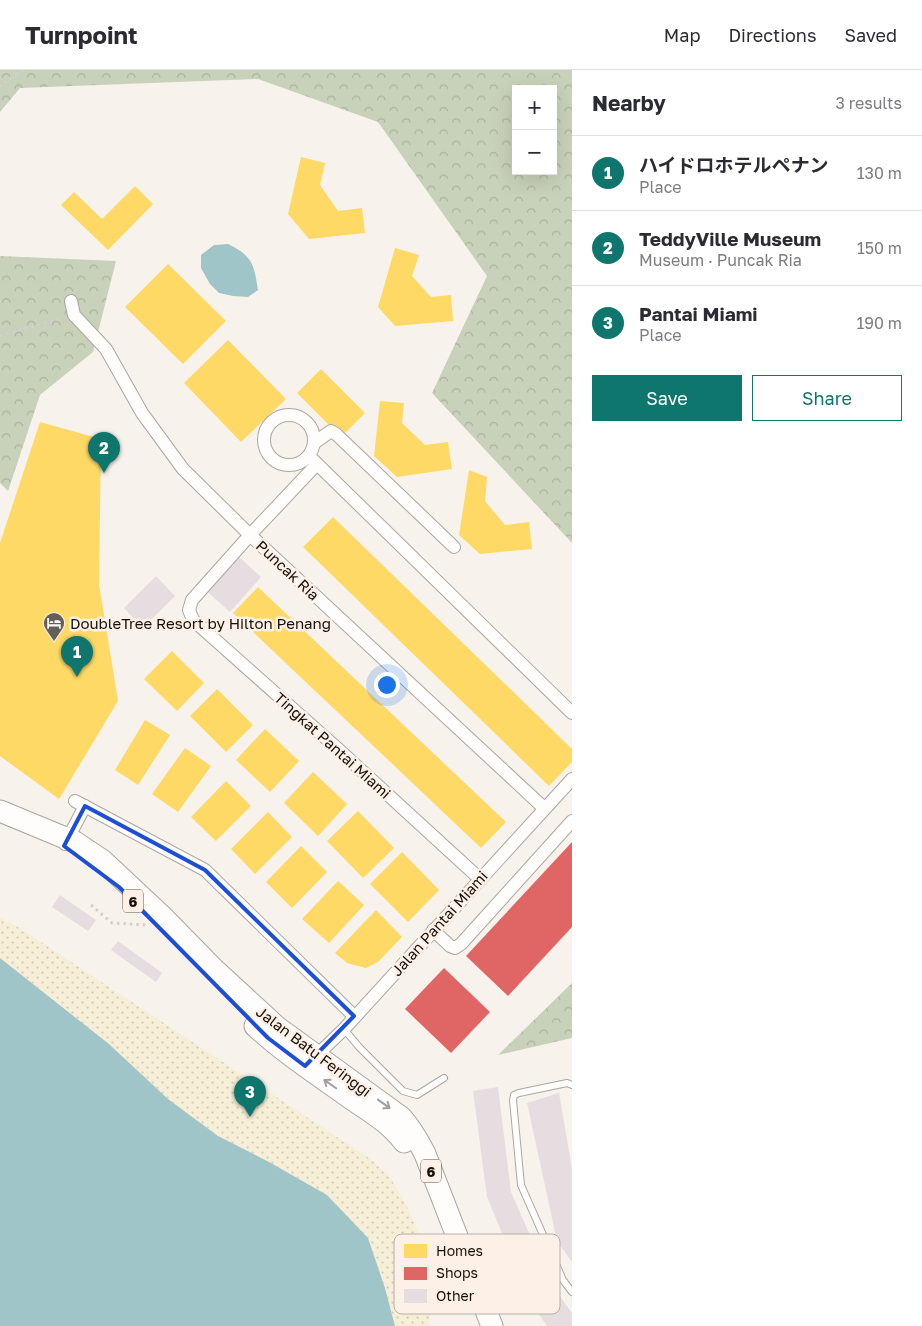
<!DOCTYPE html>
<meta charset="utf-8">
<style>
body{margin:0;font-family:"Golos Text","Noto Sans JP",sans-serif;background:#f2f2f3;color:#2b2b33}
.controls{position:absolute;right:15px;top:15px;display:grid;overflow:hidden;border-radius:0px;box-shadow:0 5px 20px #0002}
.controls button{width:45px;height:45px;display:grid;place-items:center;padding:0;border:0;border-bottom:1px solid #e1e1e2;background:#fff;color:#2b2b33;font:25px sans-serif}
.you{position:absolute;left:386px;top:614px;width:18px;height:18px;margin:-12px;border:4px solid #fff;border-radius:50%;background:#1a73e8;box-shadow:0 0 0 8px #1a73e833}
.badge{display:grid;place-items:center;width:32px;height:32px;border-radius:50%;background:#0f766e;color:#fff;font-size:16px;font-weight:700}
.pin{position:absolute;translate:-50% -41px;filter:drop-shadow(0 1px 2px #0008)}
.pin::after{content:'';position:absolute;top:26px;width:18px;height:15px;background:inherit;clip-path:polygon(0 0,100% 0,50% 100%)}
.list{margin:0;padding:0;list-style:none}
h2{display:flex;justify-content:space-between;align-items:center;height:65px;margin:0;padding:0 20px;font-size:21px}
h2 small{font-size:16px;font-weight:400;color:#7c7c81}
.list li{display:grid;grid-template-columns:32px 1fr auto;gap:15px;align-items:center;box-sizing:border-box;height:75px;padding:0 20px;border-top:1px solid #e1e1e2}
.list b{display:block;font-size:19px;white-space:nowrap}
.list p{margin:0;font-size:16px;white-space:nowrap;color:#7c7c81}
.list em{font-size:16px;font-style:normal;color:#7c7c81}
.actions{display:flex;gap:10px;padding:15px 20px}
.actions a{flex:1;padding:11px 0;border:1px solid #0f766e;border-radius:0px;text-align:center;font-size:18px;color:#0f766e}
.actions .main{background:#0f766e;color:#fff}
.map{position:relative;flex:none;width:572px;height:1256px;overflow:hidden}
header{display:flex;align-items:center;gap:30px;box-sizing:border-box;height:70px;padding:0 25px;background:#fff;border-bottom:1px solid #e1e1e2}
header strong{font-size:24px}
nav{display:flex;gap:28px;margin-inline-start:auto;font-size:18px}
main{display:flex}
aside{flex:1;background:#fff}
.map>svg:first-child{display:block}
.forest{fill:url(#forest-crowns);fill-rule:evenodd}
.sand{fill:url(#sand-dots)}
.water{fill:#a0c5c8}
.homes{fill:#ffd966}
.shops{fill:#e06666}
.building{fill:#e6dde0}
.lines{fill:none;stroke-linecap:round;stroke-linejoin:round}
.lane-casing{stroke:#aca6a0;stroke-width:8}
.street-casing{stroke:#aca6a0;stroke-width:14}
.primary-casing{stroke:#aca6a0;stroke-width:23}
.path{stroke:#d2d0ce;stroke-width:3;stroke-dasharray:2.5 4;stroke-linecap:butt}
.lane{stroke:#fefdfc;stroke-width:6}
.street{stroke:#fefdfc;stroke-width:12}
.primary{stroke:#fefdfc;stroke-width:21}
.oneway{stroke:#a19e9b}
.marked{fill:none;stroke:#1d4ed8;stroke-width:4;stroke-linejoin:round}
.labels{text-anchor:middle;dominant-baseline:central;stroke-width:5;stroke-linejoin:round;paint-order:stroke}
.shield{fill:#fdf1e7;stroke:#5b544c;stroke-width:1}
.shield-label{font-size:14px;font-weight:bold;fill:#16100a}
.street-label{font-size:15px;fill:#16100a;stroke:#fdf1e7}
.poi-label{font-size:15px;fill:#16100a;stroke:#fdf1e7;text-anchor:start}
.key{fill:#fdf1e7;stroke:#b8aea5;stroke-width:1}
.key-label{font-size:14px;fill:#16100a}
</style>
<header>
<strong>Turnpoint</strong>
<nav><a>Map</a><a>Directions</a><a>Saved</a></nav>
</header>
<main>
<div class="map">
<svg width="572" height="1256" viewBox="0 0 572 1256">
<defs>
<pattern id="forest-crowns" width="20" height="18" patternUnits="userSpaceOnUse" patternTransform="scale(1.25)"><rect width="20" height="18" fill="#c8d1b9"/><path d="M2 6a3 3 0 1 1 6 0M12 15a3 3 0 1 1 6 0" fill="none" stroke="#abb29e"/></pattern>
<pattern id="sand-dots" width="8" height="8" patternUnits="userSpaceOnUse" patternTransform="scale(1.25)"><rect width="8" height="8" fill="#f6eed6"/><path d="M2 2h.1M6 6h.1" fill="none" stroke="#d2cbb6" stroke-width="1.8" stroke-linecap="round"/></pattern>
</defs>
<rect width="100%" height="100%" fill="#f8f2ec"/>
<g class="forest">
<path d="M0,0h572v473l-140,-150 55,-117 -109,-154 -120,-43 -238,9 -20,24zM516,19h37v82h-37z"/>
<path d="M0,186l116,5 -23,91 -53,43 -32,96 -8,-8z"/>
<path d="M572,913v55l-74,17z"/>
</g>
<path class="sand" d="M0,848l18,9 354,233 18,17 17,30 25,57 1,32 -4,30h-34l-10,-38 -17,-50 -99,-76 -51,-26 -50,-37 -59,-55 -109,-86z"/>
<g class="water">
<path d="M228,174c25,12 26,21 30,46l-10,7 -15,-1 -14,-3 -9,-9 -9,-16v-13l13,-10z"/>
<path d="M0,888l109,86 59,55 50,37 51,26 58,33 41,43 17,50 10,38h-395z"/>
</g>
<g class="homes">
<path d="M301,87l24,6 -5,22 18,26 24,-3 3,25 -56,6 -21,-25z"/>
<path d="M135,116l18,18 -45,46 -47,-45 13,-13 28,27z"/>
<path d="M395,178l24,7 -7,21 19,21 20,-2 2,26 -58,5 -17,-19z"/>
<path d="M168,194l58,57 -43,43 -58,-57z"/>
<path d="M228,270l58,59 -45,43 -57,-59z"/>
<path d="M321,299l44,44 -24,24 -44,-44z"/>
<path d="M380,331l24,2 -2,20 23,22 23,-3 4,27 -55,8 -23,-21z"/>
<path d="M40,352l61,17 -2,145 19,117 -59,98 -59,-43v-213z"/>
<path d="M469,400l18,7 -2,24 20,24 24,-3 3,27 -52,5 -21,-19z"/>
<path d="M333,447l239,232v13l-23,24 -246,-239z"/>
<path d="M258,517l248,235 -25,26 -248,-235z"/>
<path d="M172,581l32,32 -27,28 -33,-32z"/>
<path d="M217,619l36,36 -27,27 -36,-36z"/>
<path d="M145,650l25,15 -32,50 -23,-15z"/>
<path d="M265,659l34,32 -29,31 -34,-32z"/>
<path d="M185,678l26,18 -33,46 -26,-18z"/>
<path d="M313,702l34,32 -29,32 -34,-33z"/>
<path d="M226,711l25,25 -35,35 -25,-24z"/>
<path d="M358,741l36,37 -31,30 -36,-37z"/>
<path d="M268,742l24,25 -37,37 -24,-25z"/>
<path d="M301,776l26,26 -35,36 -26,-26z"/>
<path d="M402,782l37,38 -31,32 -38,-38z"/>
<path d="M338,811l26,24 -35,38 -27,-24z"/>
<path d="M376,840l26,27 -24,25 -12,6 -19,-5 -12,-10z"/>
</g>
<g class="shops">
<path d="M572,772v85l-64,69 -42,-40z"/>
<path d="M444,898l46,44 -39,41 -46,-44z"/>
</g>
<g class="building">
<path d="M235,483l26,24 -31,35 -27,-24z"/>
<path d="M156,506l19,20 -32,32 -19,-20z"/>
<path d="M60,825l36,25 -8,11 -36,-24z"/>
<path d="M118,871l44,32 -6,9 -45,-32z"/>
<path d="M498,1017l13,105 42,95 19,26v13h-25l-16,-23 -44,-106 -14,-106z"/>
<path d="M559,1023l13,76v93l-15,-21 -30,-138z"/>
</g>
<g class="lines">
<g class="lane-casing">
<g id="lane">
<path d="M344,959l15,18 44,44 14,4 27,-17"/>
<path d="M572,1015l-5,-2 -48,10 -5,2 -1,5 8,85 42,95 9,12"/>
</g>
</g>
<g class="street-casing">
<g id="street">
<path d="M71,231l3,14 32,34 36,64 41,56 67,66 294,273"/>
<circle cx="289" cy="370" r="25"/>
<path d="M314,373l17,-12 5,3 118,113"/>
<path d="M309,386l263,257"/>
<path d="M317,394l-67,71 -58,65 -3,10 4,10 145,129 142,130"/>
<path d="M75,731l130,69 149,146"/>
<path d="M65,774l20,-38"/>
<path d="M433,860l17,16 5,2 6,-4 111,-123"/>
<path d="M313,989l31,-30 228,-250"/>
</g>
</g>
<g class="primary-casing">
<g id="primary">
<path d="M0,741l75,31 27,18 63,59 50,51 62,57 124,90c10,11 17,23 24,37l67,172"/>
<path d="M255,956c29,27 63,49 95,72 19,13 40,25 54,44"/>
</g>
</g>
<g class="path">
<path d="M0,17l9,-8 14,-9"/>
<path d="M0,266l62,-18"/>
<path d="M91,835l21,18 34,2"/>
</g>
<use href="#lane" class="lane"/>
<use href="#street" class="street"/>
<use href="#primary" class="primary"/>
</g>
<defs><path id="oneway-shaft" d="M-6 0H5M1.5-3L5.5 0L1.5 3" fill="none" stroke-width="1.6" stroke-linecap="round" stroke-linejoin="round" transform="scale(1.25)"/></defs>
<g class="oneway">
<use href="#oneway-shaft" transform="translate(330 1014) rotate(-145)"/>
<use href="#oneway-shaft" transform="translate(384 1034) rotate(36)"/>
</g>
<path class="marked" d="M85,736l120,64 149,146 -49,50 -37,-28 -149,-151 -55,-41z"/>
<defs>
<g id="hotel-pin" transform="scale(1.125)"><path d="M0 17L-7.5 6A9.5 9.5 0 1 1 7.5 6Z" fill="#655f59" stroke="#fdf1e7"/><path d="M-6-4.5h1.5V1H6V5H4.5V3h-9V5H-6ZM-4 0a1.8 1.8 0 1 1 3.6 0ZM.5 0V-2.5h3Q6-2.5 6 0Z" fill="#fff"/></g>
</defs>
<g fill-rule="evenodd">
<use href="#hotel-pin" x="54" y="553"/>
</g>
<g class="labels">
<g class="shield">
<rect x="123" y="819.5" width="20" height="23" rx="4"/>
<rect x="421" y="1089.5" width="20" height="23" rx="4"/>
</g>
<g class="shield-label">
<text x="133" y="831">6</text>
<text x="431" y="1101">6</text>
</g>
<g class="street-label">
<text transform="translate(288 500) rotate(43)">Puncak Ria</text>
<text transform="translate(333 675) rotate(42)">Tingkat Pantai Miami</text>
<text transform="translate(439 853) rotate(-48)">Jalan Pantai Miami</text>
<text transform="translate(314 981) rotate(37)">Jalan Batu Feringgi</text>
</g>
<g class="poi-label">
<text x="70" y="553">DoubleTree Resort by Hilton Penang</text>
</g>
</g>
<rect x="394" y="1164" width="166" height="80" rx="8" class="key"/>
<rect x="404" y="1174" width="23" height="14" fill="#ffd966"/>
<rect x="404" y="1197" width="23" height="13" fill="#e06666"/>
<rect x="404" y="1219" width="23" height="14" fill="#e6dde0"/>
<g class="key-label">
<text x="436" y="1186">Homes</text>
<text x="436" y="1208">Shops</text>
<text x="436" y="1231">Other</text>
</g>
</svg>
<div class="controls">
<button>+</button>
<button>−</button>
</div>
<div class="you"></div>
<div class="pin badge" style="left:77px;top:607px">1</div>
<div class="pin badge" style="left:104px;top:403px">2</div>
<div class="pin badge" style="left:250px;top:1047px">3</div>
</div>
<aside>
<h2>Nearby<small>3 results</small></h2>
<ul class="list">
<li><span class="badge">1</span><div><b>ハイドロホテルペナン</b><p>Place</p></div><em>130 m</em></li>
<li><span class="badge">2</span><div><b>TeddyVille Museum</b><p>Museum · Puncak Ria</p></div><em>150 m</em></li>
<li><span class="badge">3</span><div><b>Pantai Miami</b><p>Place</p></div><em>190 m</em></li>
</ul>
<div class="actions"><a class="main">Save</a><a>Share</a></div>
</aside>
</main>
